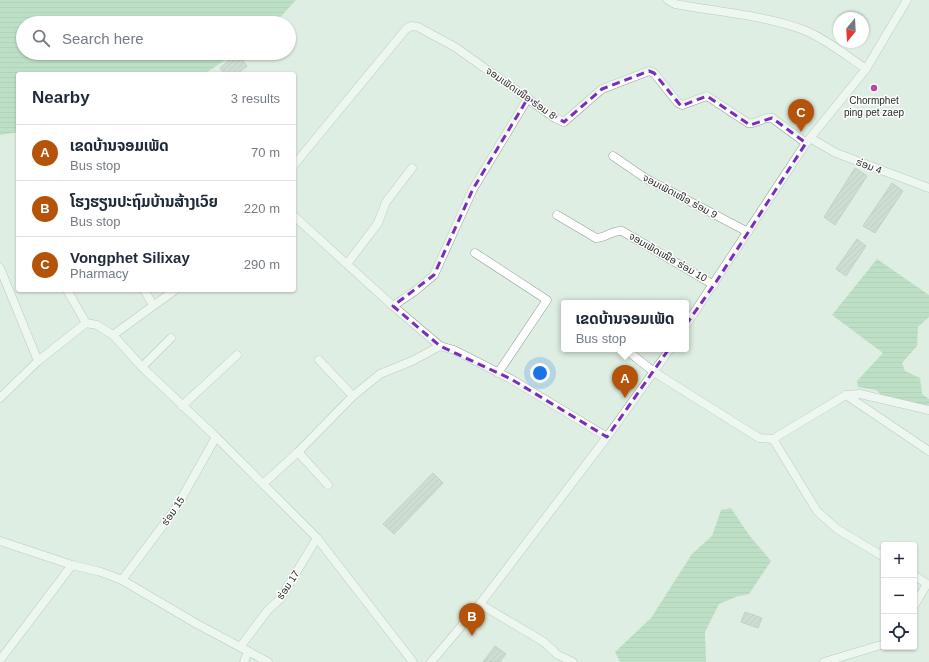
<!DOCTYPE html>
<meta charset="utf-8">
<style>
body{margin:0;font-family:Arial,"Noto Sans Lao",sans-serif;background:#f2f2f3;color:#1f2937}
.controls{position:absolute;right:12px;bottom:12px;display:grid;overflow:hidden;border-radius:4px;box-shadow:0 1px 3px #0004}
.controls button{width:36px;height:36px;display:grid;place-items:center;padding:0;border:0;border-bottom:1px solid #e0e1e3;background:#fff;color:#1f2937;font:20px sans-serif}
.compass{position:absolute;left:833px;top:12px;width:36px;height:36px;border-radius:50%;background:#fff;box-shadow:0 1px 3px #0004;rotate:198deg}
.you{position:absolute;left:540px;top:373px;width:14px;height:14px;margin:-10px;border:3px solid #fff;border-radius:50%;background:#1a73e8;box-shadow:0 0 0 6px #1a73e833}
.badge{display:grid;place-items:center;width:26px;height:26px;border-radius:50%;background:#b45309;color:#fff;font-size:13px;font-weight:700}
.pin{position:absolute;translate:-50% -33px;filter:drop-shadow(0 1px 2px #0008)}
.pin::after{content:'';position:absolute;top:21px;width:14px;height:12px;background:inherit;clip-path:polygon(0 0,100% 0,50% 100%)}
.popup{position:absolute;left:561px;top:300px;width:128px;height:52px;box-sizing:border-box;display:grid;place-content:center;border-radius:4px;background:#fff;filter:drop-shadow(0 1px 3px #0005);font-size:13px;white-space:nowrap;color:#747a83}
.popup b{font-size:15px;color:#1f2937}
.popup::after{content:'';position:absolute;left:50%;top:100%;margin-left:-8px;border:8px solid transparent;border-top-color:#fff}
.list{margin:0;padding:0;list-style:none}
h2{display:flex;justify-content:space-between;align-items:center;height:52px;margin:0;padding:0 16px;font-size:17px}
h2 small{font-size:13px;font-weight:400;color:#747a83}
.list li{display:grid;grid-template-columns:26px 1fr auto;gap:12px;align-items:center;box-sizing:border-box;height:56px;padding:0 16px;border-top:1px solid #e0e1e3}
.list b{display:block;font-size:15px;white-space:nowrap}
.list p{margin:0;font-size:13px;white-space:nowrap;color:#747a83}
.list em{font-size:13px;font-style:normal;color:#747a83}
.icon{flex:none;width:22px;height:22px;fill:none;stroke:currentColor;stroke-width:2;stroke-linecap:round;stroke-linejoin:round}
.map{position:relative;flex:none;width:929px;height:662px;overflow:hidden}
.search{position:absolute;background:#fff;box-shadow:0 1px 3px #0004;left:16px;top:16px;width:280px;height:44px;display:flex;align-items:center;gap:10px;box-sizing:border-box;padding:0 14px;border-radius:22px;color:#747a83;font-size:15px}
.panel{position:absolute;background:#fff;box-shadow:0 1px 3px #0004;left:16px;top:72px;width:280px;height:220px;border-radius:4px}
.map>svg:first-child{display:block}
.water{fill:url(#water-rules)}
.building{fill:url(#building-hatch);stroke:#9daca0}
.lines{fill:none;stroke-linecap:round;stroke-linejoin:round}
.minor-casing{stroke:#909f94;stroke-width:9}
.minor{stroke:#fff;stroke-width:8}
.marked{fill:none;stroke:#7b2cbf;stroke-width:3;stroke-dasharray:8 5;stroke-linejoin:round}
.poi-dot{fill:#b649a8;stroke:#fff;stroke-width:1.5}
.labels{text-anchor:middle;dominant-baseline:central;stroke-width:3;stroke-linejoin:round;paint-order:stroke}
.street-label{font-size:10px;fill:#242a25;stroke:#fff}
.poi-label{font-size:10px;fill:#242a25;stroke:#fff}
</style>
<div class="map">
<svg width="929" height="662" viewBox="0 0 929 662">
<defs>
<pattern id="water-rules" width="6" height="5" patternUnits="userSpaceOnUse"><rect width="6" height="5" fill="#93cda3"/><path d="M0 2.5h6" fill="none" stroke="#7fb08c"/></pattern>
<pattern id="building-hatch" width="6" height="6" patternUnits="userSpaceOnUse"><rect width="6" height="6" fill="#b8c7bc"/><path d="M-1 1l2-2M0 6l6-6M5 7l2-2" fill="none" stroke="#9eaba1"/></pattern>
</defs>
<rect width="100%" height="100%" fill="#deeee2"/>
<g class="water">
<path d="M0,0h296l-21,23h-252v30h213l-32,21h-186v58l-18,3z"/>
<path d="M877,259l52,36v22l-11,10 -1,19 -15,17 3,8 15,7 2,16 7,5v5l-4,6 -40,-12 -9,-8 -18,-3 -1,-6 26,-28 -51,-38z"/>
<path d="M731,508l18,27 22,26 -22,33 -11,2 -19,8 -14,28 1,30h-86l-5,-10 36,-34 41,-64 20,-18 9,-26z"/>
</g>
<g class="building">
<path d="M237,53l10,13 -10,8h-13l-4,-6z"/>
<path d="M855,168l12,8 -32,49 -11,-8z"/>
<path d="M892,183l11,8 -28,42 -12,-7z"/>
<path d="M857,239l9,7 -20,30 -10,-7z"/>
<path d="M433,473l10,10 -49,51 -11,-10z"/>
<path d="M745,612l17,6 -4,10 -17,-6z"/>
<path d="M495,646l11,8 -6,8h-17z"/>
</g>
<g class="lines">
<g class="minor-casing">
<g id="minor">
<path d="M668,0l7,4c43,8 89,11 129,26 22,9 43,26 62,39"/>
<path d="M810,138l26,15 93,35"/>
<path d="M613,156l32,22 103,54"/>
<path d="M294,165l112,-136 5,-3 7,1 37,20 100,71 9,4 38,-33 47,-18 5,2 24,30 4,2 25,-9 41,27c9,2 15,-7 24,-5l34,25"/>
<path d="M557,215l39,23c10,0 16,-8 26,-7l92,54"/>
<path d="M294,216l99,90 47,40 14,4 57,29 96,58"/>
<path d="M475,253l72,47 -49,73"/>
<path d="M347,264l31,-41 8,-21 26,-34"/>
<path d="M0,268l38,93"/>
<path d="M67,290l19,33"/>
<path d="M144,290l9,15"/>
<path d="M393,306l22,-15 19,-16 39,-86 55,-91"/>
<path d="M686,325l120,-182 60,-74 41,-69"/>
<path d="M113,335l62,-45"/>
<path d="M625,349l29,23 105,66 14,1 44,72 20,18 47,28"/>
<path d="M142,367l29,-29"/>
<path d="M846,395l83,56"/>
<path d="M353,396l27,-22 32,-13 28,-15"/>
<path d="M0,398l38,-37 48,-38 11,2 16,10 29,32 74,70 101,101 96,124"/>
<path d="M182,406l55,-51"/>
<path d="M773,439l73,-44 14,-1 69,16"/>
<path d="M298,452l30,33"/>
<path d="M263,484l35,-32 55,-56 -34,-36"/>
<path d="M0,541l72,24 29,7 21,8 75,44 71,38"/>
<path d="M914,575l13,9 -13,22"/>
<path d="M122,580l54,-72 40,-71"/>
<path d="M480,604l64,38 14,13 15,7"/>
<path d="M240,647l28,-37 12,-11 37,-61"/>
<path d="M0,660l72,-95"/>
<path d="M244,662l4,-11"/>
<path d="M431,662l49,-58 127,-167 63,-88"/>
<path d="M824,662l60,-18"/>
</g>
</g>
<use href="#minor" class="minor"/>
</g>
<path d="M0 0H929V662H0ZM649,71l5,2 27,33 26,-10 43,29 22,-7 34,25 -90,139 -109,155 -96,-58 -71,-33 -47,-40 41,-31 39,-86 55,-91 36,24 38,-33z" fill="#deeee2" fill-opacity=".55" fill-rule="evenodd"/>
<path class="marked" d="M649,71l5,2 27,33 26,-10 43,29 22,-7 34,25 -90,139 -109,155 -96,-58 -71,-33 -47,-40 41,-31 39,-86 55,-91 36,24 38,-33z"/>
<circle class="poi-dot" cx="874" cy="88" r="4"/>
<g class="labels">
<g class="street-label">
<text transform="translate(521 93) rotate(35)">ຈອມເພັດເໜືອ ຮ່ອມ 8</text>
<text transform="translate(869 166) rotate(21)">ຮ່ອມ 4</text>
<text transform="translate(680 196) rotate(28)">ຈອມເພັດເໜືອ ຮ່ອມ 9</text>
<text transform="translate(668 257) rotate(30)">ຈອມເພັດເໜືອ ຮ່ອມ 10</text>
<text transform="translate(173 511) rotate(-56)">ຮ່ອມ 15</text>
<text transform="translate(288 585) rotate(-57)">ຮ່ອມ 17</text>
</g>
<g class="poi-label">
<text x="874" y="100">Chormphet<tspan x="874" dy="12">ping pet zaep</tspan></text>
</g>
</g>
</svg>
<div class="controls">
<button>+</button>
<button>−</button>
<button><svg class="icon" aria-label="locate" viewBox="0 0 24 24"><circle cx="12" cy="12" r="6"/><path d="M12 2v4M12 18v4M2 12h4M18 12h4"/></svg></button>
</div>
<svg class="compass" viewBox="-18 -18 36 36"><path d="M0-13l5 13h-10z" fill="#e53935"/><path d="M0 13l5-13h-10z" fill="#747a83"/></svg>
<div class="you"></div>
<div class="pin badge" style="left:625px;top:398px">A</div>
<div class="popup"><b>ເຂດບ້ານຈອມເພັດ</b>Bus stop</div>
<div class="pin badge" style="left:472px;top:636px">B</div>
<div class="pin badge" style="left:801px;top:132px">C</div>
<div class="search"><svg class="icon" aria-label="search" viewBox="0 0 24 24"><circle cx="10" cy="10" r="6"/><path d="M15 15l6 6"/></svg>Search here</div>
<section class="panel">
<h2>Nearby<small>3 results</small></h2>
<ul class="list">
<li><span class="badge">A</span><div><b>ເຂດບ້ານຈອມເພັດ</b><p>Bus stop</p></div><em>70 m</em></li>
<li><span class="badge">B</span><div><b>ໂຮງຮຽນປະຖົມບ້ານສ້າງເວົຍ</b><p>Bus stop</p></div><em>220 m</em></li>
<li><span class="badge">C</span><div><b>Vongphet Silixay</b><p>Pharmacy</p></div><em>290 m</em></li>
</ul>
</section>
</div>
